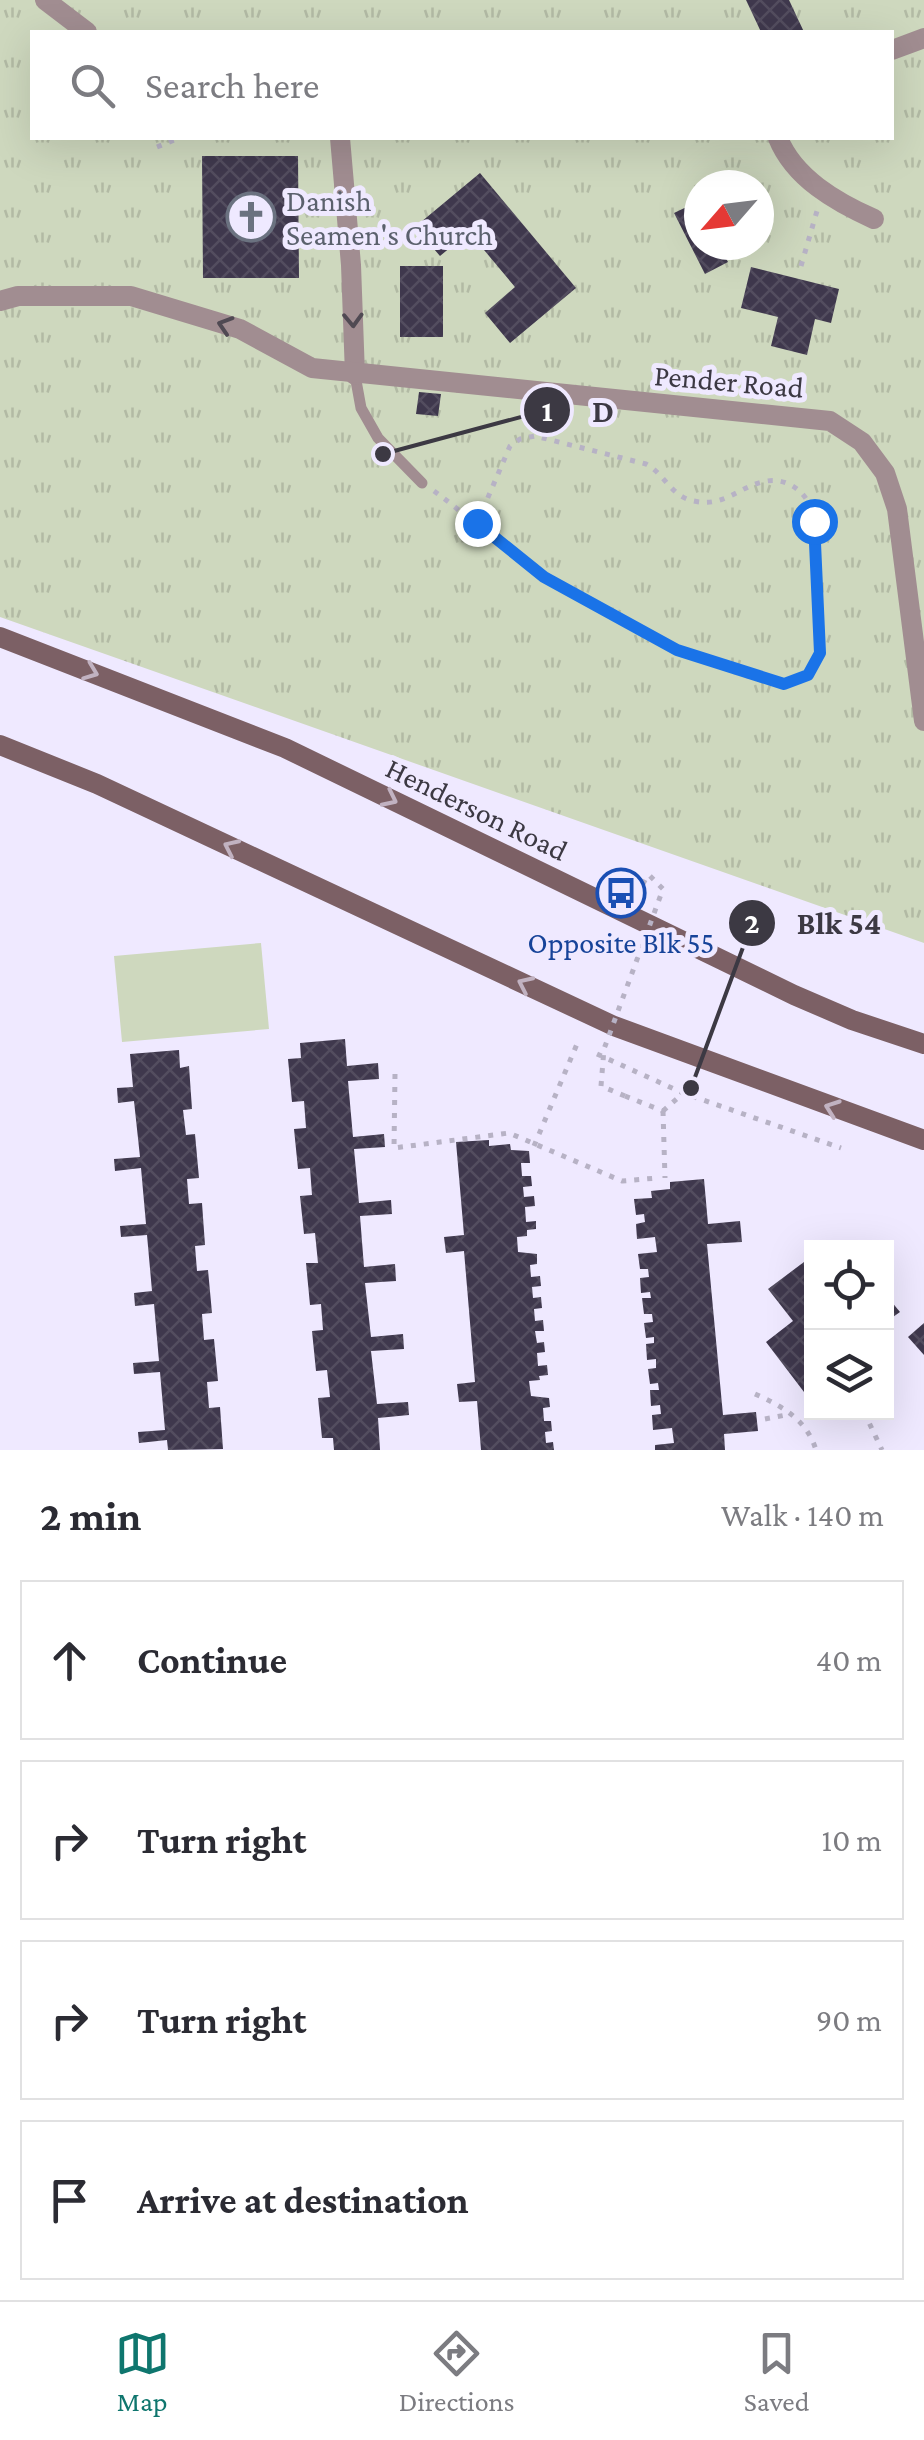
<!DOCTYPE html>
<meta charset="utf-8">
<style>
body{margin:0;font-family:"Crimson Pro",serif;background:#f2f2f3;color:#2b2b33}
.controls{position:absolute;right:30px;bottom:30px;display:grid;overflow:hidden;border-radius:0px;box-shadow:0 10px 40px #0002}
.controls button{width:90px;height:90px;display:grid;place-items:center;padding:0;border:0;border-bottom:2px solid #e1e1e2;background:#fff;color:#2b2b33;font:50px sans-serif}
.compass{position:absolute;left:684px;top:170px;width:90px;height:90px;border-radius:50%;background:#fff;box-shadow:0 10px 40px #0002;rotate:242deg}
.stop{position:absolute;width:30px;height:30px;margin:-22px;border:8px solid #1a73e8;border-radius:50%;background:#fff}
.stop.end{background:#1a73e8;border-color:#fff;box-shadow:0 2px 10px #0008}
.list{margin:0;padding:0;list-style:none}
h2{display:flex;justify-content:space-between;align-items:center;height:130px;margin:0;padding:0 40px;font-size:42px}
h2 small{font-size:32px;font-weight:400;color:#7c7c81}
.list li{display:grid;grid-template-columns:65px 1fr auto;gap:30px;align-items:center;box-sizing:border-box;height:160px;margin:0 20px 20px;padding:0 20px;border:2px solid #e1e1e2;border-radius:0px}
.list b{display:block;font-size:38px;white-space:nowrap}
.list em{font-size:32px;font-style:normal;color:#7c7c81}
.icon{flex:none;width:55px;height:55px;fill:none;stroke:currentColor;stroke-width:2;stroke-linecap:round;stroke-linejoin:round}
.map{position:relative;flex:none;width:924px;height:1450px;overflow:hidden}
.search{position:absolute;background:#fff;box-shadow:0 10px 40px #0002;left:30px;right:30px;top:30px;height:110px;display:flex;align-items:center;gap:25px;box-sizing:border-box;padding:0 35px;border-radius:0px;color:#7c7c81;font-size:38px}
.sheet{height:850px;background:#fff}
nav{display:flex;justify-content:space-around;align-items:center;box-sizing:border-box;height:140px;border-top:2px solid #e1e1e2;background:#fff;font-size:28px;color:#7c7c81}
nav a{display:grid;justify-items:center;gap:5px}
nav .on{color:#0f766e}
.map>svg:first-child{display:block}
.park{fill:url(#park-tufts);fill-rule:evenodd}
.pitch{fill:#ced8be}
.building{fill:url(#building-cross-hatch)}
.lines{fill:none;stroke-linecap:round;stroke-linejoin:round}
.path{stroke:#b7b2c5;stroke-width:5;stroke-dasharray:5 8;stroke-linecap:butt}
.lane{stroke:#a18d91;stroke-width:11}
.street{stroke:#a18d91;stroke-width:20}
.secondary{stroke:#7c6065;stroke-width:20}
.path-bridge{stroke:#b7b2c5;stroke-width:5;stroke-dasharray:5 8;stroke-linecap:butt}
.oneway{stroke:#504a53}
.oneway2{stroke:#c1b2c1}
.route{stroke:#1a73e8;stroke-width:12}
.labels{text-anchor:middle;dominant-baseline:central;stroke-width:10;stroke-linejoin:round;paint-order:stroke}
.worship-label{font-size:30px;fill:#5b616d;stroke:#efe9ff;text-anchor:start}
.street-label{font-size:30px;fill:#3c3943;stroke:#efe9ff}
.transit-label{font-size:30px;fill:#164399;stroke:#efe9ff}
.leader{fill:none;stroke:#3c3943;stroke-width:4}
.callout-dot{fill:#3c3943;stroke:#efe9ff;stroke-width:4}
.mark-label{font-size:30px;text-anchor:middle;font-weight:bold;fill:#fff}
.callout-label{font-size:32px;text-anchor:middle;font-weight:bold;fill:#3c3943;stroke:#efe9ff;stroke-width:10;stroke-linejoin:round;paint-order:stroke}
</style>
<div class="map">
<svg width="924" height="1450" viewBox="0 0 924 1450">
<defs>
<pattern id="park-tufts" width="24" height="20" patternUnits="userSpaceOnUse" patternTransform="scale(2.5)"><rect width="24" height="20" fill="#ced8be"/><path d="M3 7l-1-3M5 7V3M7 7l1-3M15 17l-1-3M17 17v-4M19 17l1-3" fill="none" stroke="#b2baa4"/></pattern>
<pattern id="building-cross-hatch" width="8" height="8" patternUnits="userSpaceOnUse" patternTransform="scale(2.5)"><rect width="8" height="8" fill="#3f384d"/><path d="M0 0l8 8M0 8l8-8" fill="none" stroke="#534d5f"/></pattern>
</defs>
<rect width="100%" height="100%" fill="#efe9ff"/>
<path class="park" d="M0,0h924v943l-924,-326zM32,32h860v106h-860zM699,185h60v60h-60z"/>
<path class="pitch" d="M261,943l8,86 -147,13 -8,-86z"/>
<g class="building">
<path d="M746,0h43l15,32h-43z"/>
<path d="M202,156h96l1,122h-96z"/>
<path d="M480,173l96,115 -66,55 -25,-30 30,-26 -46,-55 -29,24 -25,-29z"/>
<path d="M697,202l2,43h20l9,17 -23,12 -31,-61z"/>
<rect x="400" y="266" width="43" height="71"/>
<path d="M751,267l88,22 -8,34 -16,-4 -8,36 -36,-9 7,-29 -37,-9z"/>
<path d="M419,392l22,2 -3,22 -22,-2z"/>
<path d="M345,1039l2,27 31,-3 1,16 -31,2 5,56 31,-3 1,13 -31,2 5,54 32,-3 1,14 -32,2 4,51 31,-3 1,17 -31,2 6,54 32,-3 1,15 -33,2 6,53 31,-2 1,13 -31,3 2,32h-46l-1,-12h-11l-4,-40 12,-1 -3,-27 -11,1 -4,-40 11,-1 -2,-26 -11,1 -4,-42h12l-3,-30 -11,1 -4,-38 12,-1 -2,-27 -12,1 -4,-40 12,-1 -2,-27 -12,1 -4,-43 13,-1 -1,-15z"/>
<path d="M179,1050l1,18 9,-2 3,43 -9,1 3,25 9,-1 4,44 -12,1 2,25 13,-1 3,42 -10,1 2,25 11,-1 4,43 -10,1 2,26 10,-1 4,42 -11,1 2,26 11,-1 3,42 -55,1 -1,-10 -28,3 -1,-11 27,-2 -5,-58 -26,2 -1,-11 26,-2 -5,-57 -19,2 -1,-13 18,-2 -5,-56 -26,2 -1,-11 26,-2 -5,-56 -26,3 -1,-12 26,-2 -6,-56 -16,2 -1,-15 16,-1 -3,-33z"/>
<path d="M489,1140v6l21,-2 1,6 18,1 1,12h-9l1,13h9l1,10 -9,1 1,10 10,-1 1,10 -10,1 1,15 10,-1v8l-9,1v6l-10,1 1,15 19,2v10l-7,1 1,12 9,-1 1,10 -9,1 1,11 8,-1 1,11 -8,1 1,12 8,-1 1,11h-9l2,12 7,-1 1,10 -8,1 1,13 9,-1 1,10 -9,1 1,4 -11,1 2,15 18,2 1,9 -7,1 1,13h7l1,10 -7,1 1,11 7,-1 1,8h-73l-4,-49 -18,1 -2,-18 18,-2 -11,-131 -18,2 -2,-16 20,-2 -8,-93z"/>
<path d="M704,1179l4,45 32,-3 2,21 -35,2 16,171 33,-3 2,19 -34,3 1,16h-70v-5l19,-2 -2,-15 -19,2 -1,-15 9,-1 -1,-9 -9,1 -1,-16h9l-1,-7 -8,1 -2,-15 8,-1v-9l-9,1 -1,-16 8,-1v-6l-8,1 -2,-15 9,-1 -1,-8h-8l-2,-16h9l-1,-6 -9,1 -1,-15 9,-1 -1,-8h-8l-2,-15 19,-2 -2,-15 -18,2 -1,-15 9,-2 -1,-8 -8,1 -2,-16 18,-1 -1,-7 19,-2v-7z"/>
<path d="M812,1256v130l-8,6 -38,-50 27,-21 -25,-32z"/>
<path d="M886,1295l14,17 -14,10z"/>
<path d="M924,1323v32l-16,-18z"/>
</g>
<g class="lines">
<g class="path">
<path d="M157,147l22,-9"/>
<path d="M801,266l16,-55"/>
<path d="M434,491c37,27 71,60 109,86 39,27 202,112 245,106 18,-2 26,-14 32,-30 -2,-33 1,-119 -10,-147 -7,-17 -25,-28 -43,-25 -27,4 -42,27 -73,20 -23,-4 -29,-27 -48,-37l-111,-28 -15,3 -10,7 -33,77"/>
<path d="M637,896l11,-22"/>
<path d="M597,1054l86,39 158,55"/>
<path d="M395,1074l-1,74 115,-15 113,48 35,-3"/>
<path d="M625,1096l38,15"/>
<path d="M663,1111l35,-31"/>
<path d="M663,1111l2,67"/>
<path d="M534,1146l43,-102"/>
<path d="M755,1394c27,12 52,26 61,56"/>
<path d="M864,1412l18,38"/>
<path d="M765,1419l26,-5"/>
</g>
<path class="lane" d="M355,375l6,33 17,30 44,45"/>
<g class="street">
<path d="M45,0l42,32"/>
<path d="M892,50l32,-12"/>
<path d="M340,138l11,127 4,110"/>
<path d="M778,138c16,40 58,64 96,81"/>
<path d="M0,301l18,-5h113l109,33 72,39 518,53 32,21 23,31 12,36 27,212"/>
</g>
<g class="secondary">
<path d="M0,637l285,111 509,247 58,25 72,24"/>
<path d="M0,745l97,39 517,242 310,114"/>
</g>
<path class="path-bridge" d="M625,1096l-24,-10 3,-37 59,-160 -15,-15"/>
</g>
<defs><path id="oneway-chevron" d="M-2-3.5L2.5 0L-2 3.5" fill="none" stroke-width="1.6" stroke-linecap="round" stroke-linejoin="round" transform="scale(2.5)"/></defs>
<g class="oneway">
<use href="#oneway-chevron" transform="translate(353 320) rotate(88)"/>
<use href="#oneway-chevron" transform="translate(225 325) rotate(-162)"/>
</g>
<g class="oneway2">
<use href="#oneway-chevron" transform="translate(91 672) rotate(21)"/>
<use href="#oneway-chevron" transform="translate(390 799) rotate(26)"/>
<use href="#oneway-chevron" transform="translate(231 847) rotate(-155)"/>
<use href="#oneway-chevron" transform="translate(525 984) rotate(-155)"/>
<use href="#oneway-chevron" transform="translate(832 1108) rotate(-160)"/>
</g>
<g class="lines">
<path class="route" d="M477,523l67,54 133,73 107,34 24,-9 12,-22 -6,-132"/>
</g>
<defs>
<g id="church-ring" transform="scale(2.5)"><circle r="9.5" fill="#efe9ff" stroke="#6b7280" stroke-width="1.5"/><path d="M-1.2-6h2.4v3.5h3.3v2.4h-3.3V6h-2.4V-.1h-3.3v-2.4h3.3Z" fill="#6b7280"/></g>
<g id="bus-ring" transform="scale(2.5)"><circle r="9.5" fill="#efe9ff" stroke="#1a4fb4" stroke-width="1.5"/><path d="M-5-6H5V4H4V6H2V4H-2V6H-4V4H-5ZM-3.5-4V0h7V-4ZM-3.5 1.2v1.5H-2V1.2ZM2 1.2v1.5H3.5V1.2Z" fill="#1a4fb4"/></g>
</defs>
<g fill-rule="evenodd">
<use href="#church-ring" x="251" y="217"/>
<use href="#bus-ring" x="621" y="893"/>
</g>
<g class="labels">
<g class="worship-label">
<text x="286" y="200">Danish<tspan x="286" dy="34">Seamen's Church</tspan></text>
</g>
<g class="street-label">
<text transform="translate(729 381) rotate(5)">Pender Road</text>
<text transform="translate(477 809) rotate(26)">Henderson Road</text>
</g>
<g class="transit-label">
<text x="621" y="942">Opposite Blk 55</text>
</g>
</g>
<path class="leader" d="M383 454L547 410M691 1088L752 923"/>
<g class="callout-dot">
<circle cx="383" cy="454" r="10"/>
<circle cx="691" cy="1088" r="10"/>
<circle cx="547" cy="410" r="25"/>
<circle cx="752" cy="923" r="25"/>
</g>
<g class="mark-label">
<text x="547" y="421">1</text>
<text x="752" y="933">2</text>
</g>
<g class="callout-label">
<text x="603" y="422">D</text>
<text x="839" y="934">Blk 54</text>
</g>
</svg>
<div class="controls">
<button><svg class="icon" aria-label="locate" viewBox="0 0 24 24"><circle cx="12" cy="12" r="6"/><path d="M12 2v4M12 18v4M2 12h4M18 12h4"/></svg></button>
<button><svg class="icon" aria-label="layers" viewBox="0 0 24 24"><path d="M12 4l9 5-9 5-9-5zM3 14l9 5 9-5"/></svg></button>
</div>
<svg class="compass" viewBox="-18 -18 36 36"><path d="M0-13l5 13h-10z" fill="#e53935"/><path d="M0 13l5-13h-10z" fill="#7c7c81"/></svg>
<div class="stop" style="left:814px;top:521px"></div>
<div class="stop end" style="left:477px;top:523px"></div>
<div class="search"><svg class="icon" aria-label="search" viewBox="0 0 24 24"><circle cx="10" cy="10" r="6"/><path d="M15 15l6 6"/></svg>Search here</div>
</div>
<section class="sheet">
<h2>2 min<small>Walk · 140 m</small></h2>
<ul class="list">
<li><svg class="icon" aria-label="ahead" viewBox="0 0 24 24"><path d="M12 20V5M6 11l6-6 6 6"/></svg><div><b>Continue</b></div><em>40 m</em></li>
<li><svg class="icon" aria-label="right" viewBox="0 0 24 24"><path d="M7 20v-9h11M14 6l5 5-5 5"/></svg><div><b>Turn right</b></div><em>10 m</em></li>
<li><svg class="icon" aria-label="right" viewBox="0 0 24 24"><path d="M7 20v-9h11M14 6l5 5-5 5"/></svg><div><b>Turn right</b></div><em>90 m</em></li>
<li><svg class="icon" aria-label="arrive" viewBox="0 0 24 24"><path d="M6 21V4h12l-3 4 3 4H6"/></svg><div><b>Arrive at destination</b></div></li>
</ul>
</section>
<nav>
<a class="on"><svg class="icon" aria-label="map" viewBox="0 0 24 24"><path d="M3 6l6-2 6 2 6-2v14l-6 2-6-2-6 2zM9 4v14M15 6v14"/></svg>Map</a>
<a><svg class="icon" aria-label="directions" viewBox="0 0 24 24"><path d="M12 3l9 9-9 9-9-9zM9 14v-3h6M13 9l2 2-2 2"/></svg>Directions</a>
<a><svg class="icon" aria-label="saved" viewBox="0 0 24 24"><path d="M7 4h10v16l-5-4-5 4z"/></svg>Saved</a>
</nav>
